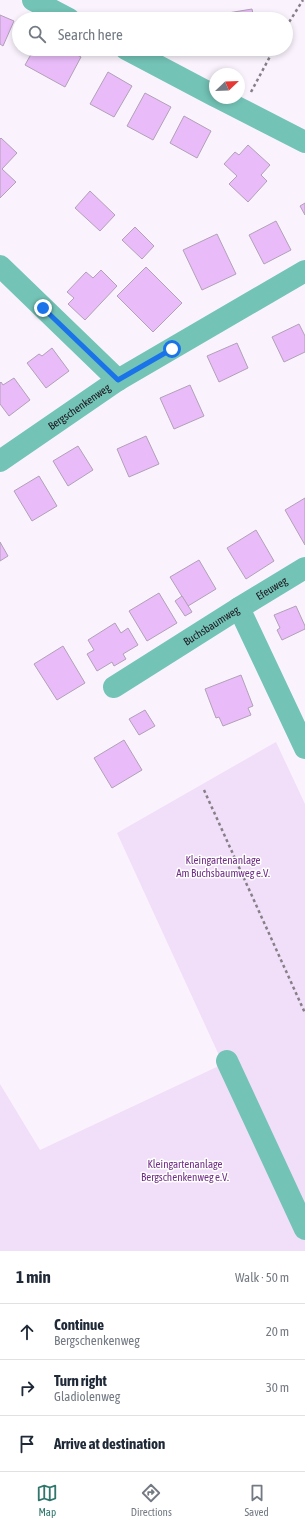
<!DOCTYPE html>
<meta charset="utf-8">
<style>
body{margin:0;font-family:"Asap Condensed",sans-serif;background:#f2f2f3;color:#1f2937}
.compass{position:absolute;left:209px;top:68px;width:36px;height:36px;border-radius:50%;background:#fff;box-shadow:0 2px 6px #0003;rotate:67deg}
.stop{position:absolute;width:12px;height:12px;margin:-9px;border:3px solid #1a73e8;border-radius:50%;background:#fff}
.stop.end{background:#1a73e8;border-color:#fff;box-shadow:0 1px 4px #0008}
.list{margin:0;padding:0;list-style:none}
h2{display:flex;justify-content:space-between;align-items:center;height:52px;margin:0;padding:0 16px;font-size:17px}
h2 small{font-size:13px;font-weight:400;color:#747a83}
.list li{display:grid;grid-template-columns:26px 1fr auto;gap:12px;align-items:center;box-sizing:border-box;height:56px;padding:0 16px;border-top:1px solid #e0e1e3}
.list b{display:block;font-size:15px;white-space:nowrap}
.list p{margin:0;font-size:13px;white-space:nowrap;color:#747a83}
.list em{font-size:13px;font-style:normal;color:#747a83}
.icon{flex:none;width:22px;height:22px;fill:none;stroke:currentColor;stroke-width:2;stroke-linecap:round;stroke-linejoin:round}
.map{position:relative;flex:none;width:305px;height:1251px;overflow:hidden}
.search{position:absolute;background:#fff;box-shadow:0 2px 6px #0003;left:12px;right:12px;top:12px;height:44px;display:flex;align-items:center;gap:10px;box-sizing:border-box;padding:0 14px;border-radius:22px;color:#747a83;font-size:15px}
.sheet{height:220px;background:#fff}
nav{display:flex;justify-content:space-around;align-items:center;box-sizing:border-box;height:56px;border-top:1px solid #e0e1e3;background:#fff;font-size:11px;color:#747a83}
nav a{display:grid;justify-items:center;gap:2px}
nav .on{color:#30766c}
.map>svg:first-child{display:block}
.green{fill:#f1def8}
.building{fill:#e9bcf9;stroke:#b1a0b7}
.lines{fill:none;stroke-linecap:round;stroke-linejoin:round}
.path{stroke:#867f88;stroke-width:2.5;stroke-dasharray:3 3;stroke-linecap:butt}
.minor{stroke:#73c3b6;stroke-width:22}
.route{stroke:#1a73e8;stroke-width:5}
.labels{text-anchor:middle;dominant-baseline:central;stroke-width:3;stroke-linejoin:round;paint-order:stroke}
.street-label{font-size:11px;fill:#1d171f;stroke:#fff}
.park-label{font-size:11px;fill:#702d85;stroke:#fff}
</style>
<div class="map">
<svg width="305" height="1251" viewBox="0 0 305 1251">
<rect width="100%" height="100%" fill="#faf3fd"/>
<path class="green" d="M276,742l29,62v447h-305v-167l40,66 183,-86 -106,-231z"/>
<g class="building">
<path d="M252,9l2,10h-31l-1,-5z"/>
<path d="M0,15l14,6 -11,25 -3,-2z"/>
<path d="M34,49h32l15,8 -16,30 -40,-22z"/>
<path d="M228,49h24l-23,5z"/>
<path d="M108,72l24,14 -18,31 -24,-13z"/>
<path d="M145,93l26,14 -18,33 -26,-14z"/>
<path d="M184,116l27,15 -14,27 -27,-15z"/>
<path d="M1,138l16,15 -15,16 14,13 -16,16v-59z"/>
<path d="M248,145l22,20 -9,10 6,6 -19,21 -19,-18 8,-8 -13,-12 11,-12 4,3z"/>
<path d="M90,191l25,24 -15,16 -25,-23z"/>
<path d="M305,203v12l-5,-9z"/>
<path d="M276,221l15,29 -27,14 -15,-29z"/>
<path d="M135,227l19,19 -12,13 -20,-19z"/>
<path d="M217,234l19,40 -34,16 -19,-40z"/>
<path d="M146,267l36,36 -29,29 -36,-36z"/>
<path d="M101,270l16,16 -32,34 -17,-16 6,-6 -7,-6 19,-20 7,6z"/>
<path d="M299,324l6,12v16l-21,10 -12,-25z"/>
<path d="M237,343l11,25 -29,14 -12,-26z"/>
<path d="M52,348l17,23 -23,17 -19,-25 12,-9 3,2z"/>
<path d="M14,378l16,22 -21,16 -9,-12v-21l1,-1 2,3z"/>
<path d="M190,385l14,31 -30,13 -14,-31z"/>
<path d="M146,436l13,28 -30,13 -12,-28z"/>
<path d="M78,446l15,24 -25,16 -15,-25z"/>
<path d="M39,476l18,30 -25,15 -18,-30z"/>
<path d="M305,498v47l-20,-35z"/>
<path d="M256,530l18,31 -28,18 -19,-31z"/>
<path d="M0,542l8,14 -8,5z"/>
<path d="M199,560l17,29 -28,17 -18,-29z"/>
<path d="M159,593l18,30 -30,18 -18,-30z"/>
<path d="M182,596l10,16 -7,4 -10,-15z"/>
<path d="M296,606l9,20v3l-23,11 -5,-10 3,-2 -6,-13z"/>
<path d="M115,623l6,10 7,-5 10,17 -15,9 3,5 -12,7 -2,-4 -15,9 -10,-17 7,-4 -6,-10z"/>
<path d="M63,646l22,37 -28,17 -23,-36z"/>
<path d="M241,675l12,31 -5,2 3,7 -28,11 -4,-9 -3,1 -11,-29z"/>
<path d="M145,710l10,16 -16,9 -10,-16z"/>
<path d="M124,740l18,30 -30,18 -18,-30z"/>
</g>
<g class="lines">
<g class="path">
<path d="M286,27l17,-27"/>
<path d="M251,92l23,-43"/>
<path d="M204,790l101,223"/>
</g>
<g class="minor">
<path d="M33,0l36,19"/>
<path d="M126,49l89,47"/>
<path d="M219,98l86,44"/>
<path d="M0,266l118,114"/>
<path id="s1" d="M0,461l118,-81 187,-109"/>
<path id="s2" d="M239,608l66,-40"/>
<path id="s3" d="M114,687l125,-79 66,140"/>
<path d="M227,1061l78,168"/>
</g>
</g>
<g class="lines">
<path class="route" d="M43,308l75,72 54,-31"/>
</g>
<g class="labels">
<g class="street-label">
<text stroke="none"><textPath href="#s1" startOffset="96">Bergschenkenweg</textPath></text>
<text stroke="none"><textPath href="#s2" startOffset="38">Efeuweg</textPath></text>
<text stroke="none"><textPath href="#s3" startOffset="115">Buchsbaumweg</textPath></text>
</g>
<g class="park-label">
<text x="223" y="860">Kleingartenanlage<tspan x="223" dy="13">Am Buchsbaumweg e.V.</tspan></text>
<text x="185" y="1164">Kleingartenanlage<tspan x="185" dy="13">Bergschenkenweg e.V.</tspan></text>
</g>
</g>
</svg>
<svg class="compass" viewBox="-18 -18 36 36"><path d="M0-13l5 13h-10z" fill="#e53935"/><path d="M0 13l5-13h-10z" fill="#747a83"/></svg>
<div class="stop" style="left:172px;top:349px"></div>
<div class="stop end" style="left:43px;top:308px"></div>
<div class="search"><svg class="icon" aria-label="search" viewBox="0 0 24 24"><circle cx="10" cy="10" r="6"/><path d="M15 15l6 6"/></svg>Search here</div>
</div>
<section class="sheet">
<h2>1 min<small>Walk · 50 m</small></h2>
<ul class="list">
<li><svg class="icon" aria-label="ahead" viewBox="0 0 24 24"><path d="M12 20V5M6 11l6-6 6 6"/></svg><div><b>Continue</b><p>Bergschenkenweg</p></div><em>20 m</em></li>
<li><svg class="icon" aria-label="right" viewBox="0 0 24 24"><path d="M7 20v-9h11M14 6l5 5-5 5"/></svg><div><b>Turn right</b><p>Gladiolenweg</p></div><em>30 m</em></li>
<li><svg class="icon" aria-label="arrive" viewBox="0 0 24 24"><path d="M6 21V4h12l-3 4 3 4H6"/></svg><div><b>Arrive at destination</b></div></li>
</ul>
</section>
<nav>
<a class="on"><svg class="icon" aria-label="map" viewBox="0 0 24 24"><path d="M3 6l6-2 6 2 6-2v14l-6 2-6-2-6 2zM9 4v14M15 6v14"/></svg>Map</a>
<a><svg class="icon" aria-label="directions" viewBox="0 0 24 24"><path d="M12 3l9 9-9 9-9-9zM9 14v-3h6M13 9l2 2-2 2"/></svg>Directions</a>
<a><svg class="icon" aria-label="saved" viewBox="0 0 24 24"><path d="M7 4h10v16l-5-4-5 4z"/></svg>Saved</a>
</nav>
